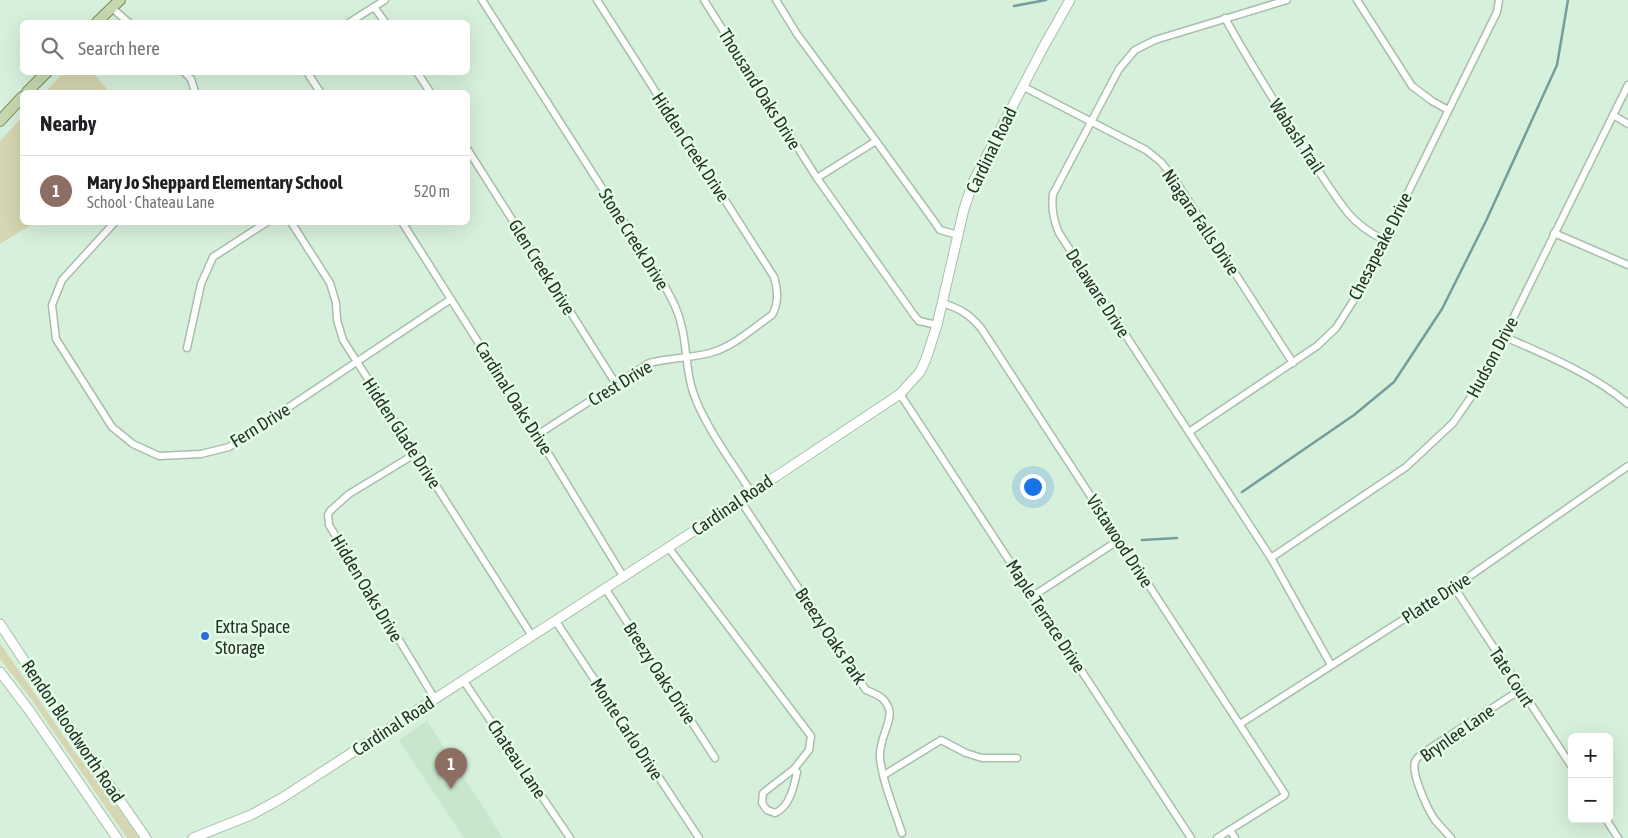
<!DOCTYPE html>
<meta charset="utf-8">
<style>
body{margin:0;font-family:"Asap Condensed",sans-serif;background:#f2f2f2;color:#202124}
.controls{position:absolute;right:15px;bottom:15px;display:grid;overflow:hidden;border-radius:8px;box-shadow:0 5px 20px #0002}
.controls button{width:45px;height:45px;display:grid;place-items:center;padding:0;border:0;border-bottom:1px solid #e0e0e0;background:#fff;color:#202124;font:25px sans-serif}
.you{position:absolute;left:1032px;top:486px;width:18px;height:18px;margin:-12px;border:4px solid #fff;border-radius:50%;background:#1a73e8;box-shadow:0 0 0 8px #1a73e833}
.badge{display:grid;place-items:center;width:32px;height:32px;border-radius:50%;background:#1a73e8;color:#fff;font-size:16px;font-weight:700}
.pin{position:absolute;translate:-50% -41px;filter:drop-shadow(0 1px 2px #0008)}
.pin::after{content:'';position:absolute;top:26px;width:18px;height:15px;background:inherit;clip-path:polygon(0 0,100% 0,50% 100%)}
.list{margin:0;padding:0;list-style:none}
h2{display:flex;justify-content:space-between;align-items:center;height:65px;margin:0;padding:0 20px;font-size:21px}
h2 small{font-size:16px;font-weight:400;color:#757577}
.list li{display:grid;grid-template-columns:32px 1fr auto;gap:15px;align-items:center;box-sizing:border-box;height:70px;padding:0 20px;border-top:1px solid #e0e0e0}
.list b{display:block;font-size:19px;white-space:nowrap}
.list p{margin:0;font-size:16px;white-space:nowrap;color:#757577}
.list em{font-size:16px;font-style:normal;color:#757577}
.icon{flex:none;width:28px;height:28px;fill:none;stroke:currentColor;stroke-width:2;stroke-linecap:round;stroke-linejoin:round}
.map{position:relative;flex:none;width:1628px;height:838px;overflow:hidden}
.search{position:absolute;background:#fff;box-shadow:0 5px 20px #0002;left:20px;top:20px;width:450px;height:55px;display:flex;align-items:center;gap:12px;box-sizing:border-box;padding:0 18px;border-radius:8px;color:#757577;font-size:19px}
.panel{position:absolute;background:#fff;box-shadow:0 5px 20px #0002;left:20px;top:90px;width:450px;height:135px;border-radius:8px}
.map>svg:first-child{display:block}
.built{fill:#c7e6cc}
.green{fill:#d7d6b2}
.lines{fill:none;stroke-linecap:round;stroke-linejoin:round}
.stream{stroke:#759e9b;stroke-width:2.5}
.minor-casing{stroke:#a7bfaa;stroke-width:9}
.tertiary-casing{stroke:#a7bfaa;stroke-width:11}
.secondary-casing{stroke:#a7bfaa;stroke-width:11}
.primary-casing{stroke:#768d5d;stroke-width:12}
.minor{stroke:#fff;stroke-width:6}
.tertiary{stroke:#fff;stroke-width:9}
.secondary{stroke:#fff;stroke-width:9}
.primary{stroke:#c6d8af;stroke-width:10}
.poi-dot{fill:#296cd8;stroke:#e4fee8;stroke-width:2}
.labels{text-anchor:middle;dominant-baseline:central;stroke-width:5;stroke-linejoin:round;paint-order:stroke}
.street-label{font-size:18px;fill:#283129;stroke:#e4fee8}
.poi-label{font-size:18px;fill:#283129;stroke:#e4fee8;text-anchor:start}
</style>
<div class="map">
<svg width="1628" height="838" viewBox="0 0 1628 838">
<rect width="100%" height="100%" fill="#d7f0db"/>
<path class="built" d="M427,721l76,117h-39l-65,-98z"/>
<g class="green">
<path d="M64,72l30,1 15,19h-64z"/>
<path d="M22,117v105l12,1 -34,21v-103z"/>
<path d="M0,643l74,108 34,42 31,45h-12l-98,-142 -29,-37z"/>
</g>
<g class="lines">
<g class="stream">
<path d="M1014,6l32,-6"/>
<path d="M1242,492l112,-77 40,-33 48,-73 44,-88 71,-156 11,-65"/>
<path d="M1142,540l35,-2"/>
</g>
<g class="minor-casing">
<g id="minor">
<path d="M482,0l182,285c8,14 15,27 18,43 5,21 4,43 11,64 11,33 39,70 58,100"/>
<path d="M704,0l113,178 97,137 5,6 18,4"/>
<path d="M776,0l21,34 79,107 60,83 4,6 18,5"/>
<path d="M1287,0l-132,40 -20,10 -16,19 -66,125c-2,14 0,25 6,39l212,325 60,107"/>
<path d="M1357,0l55,86 20,15 16,9"/>
<path d="M374,7l11,15"/>
<path d="M112,8l16,14"/>
<path d="M1225,18c24,44 51,86 78,128 14,22 28,46 45,67 10,12 22,20 36,27"/>
<path d="M350,22l35,-22"/>
<path d="M184,72l7,7 4,13"/>
<path d="M307,72l13,20"/>
<path d="M417,72l13,20"/>
<path d="M1024,87l122,63 15,12 12,15 120,186"/>
<path d="M1613,115l15,9"/>
<path d="M468,150l148,234"/>
<path d="M817,178l59,-37"/>
<path d="M115,222l-53,58 -10,25 4,34 56,88 21,17 26,12 42,-2 28,-7 222,-148"/>
<path d="M291,222l39,61 6,20 1,17 6,20 189,296"/>
<path d="M402,222l135,213 86,141"/>
<path d="M1554,233l74,32"/>
<path d="M942,303c17,5 27,11 39,25l304,466 -1,2 -67,42"/>
<path d="M1505,337c41,18 88,37 123,67"/>
<path d="M187,348l14,-64 12,-27 54,-35"/>
<path d="M900,394l291,444"/>
<path d="M1189,432l128,-86 19,-18 23,-36 138,-280 2,-12"/>
<path d="M537,435l112,-72c20,-5 42,-5 61,-10 23,-6 43,-25 62,-38 7,-12 6,-25 2,-38l-177,-277"/>
<path d="M415,454l-66,40 -19,17 -2,4 1,10 106,174"/>
<path d="M740,500l126,190c10,4 19,7 23,19 4,12 -11,31 -9,49 2,23 15,53 22,75"/>
<path d="M668,547l143,189 -2,14 -15,19"/>
<path d="M1271,558l135,-91 47,-44 18,-26 17,-28 140,-284"/>
<path d="M1454,587l118,180"/>
<path d="M605,588l110,170"/>
<path d="M1033,596l86,-56"/>
<path d="M555,620l144,218"/>
<path d="M463,680l107,158"/>
<path d="M1240,724l214,-137 174,-121"/>
<path d="M794,769l3,3c-3,14 -7,35 -22,41l-8,-3 -5,-7 1,-10z"/>
<path d="M884,775l57,-35 25,13 16,5h35"/>
<path d="M1606,819l12,19"/>
<path d="M1230,830l5,8"/>
<path d="M1451,838c-5,-6 -11,-12 -16,-18 -7,-10 -24,-46 -20,-58 2,-5 6,-8 11,-11l94,-61"/>
</g>
</g>
<g class="tertiary-casing">
<path id="tertiary" d="M193,838l58,-23 31,-17 418,-271 200,-133 20,-22 6,-13 11,-34 27,-116 9,-27 72,-138 25,-44"/>
</g>
<g class="secondary-casing">
<g id="secondary">
<path d="M0,624l43,65 103,149"/>
<path d="M0,672l29,38 88,128"/>
</g>
</g>
<g class="primary-casing">
<g id="primary">
<path d="M97,22l23,-22"/>
<path d="M27,92l20,-20"/>
<path d="M0,121l22,-24"/>
</g>
</g>
<use href="#minor" class="minor"/>
<use href="#tertiary" class="tertiary"/>
<use href="#secondary" class="secondary"/>
<use href="#primary" class="primary"/>
</g>
<circle class="poi-dot" cx="205" cy="636" r="5"/>
<g class="labels">
<g class="street-label">
<text transform="translate(760 89) rotate(58)">Thousand Oaks Drive</text>
<text transform="translate(1297 136) rotate(57)">Wabash Trail</text>
<text transform="translate(691 147) rotate(57)">Hidden Creek Drive</text>
<text transform="translate(991 150) rotate(-64)">Cardinal Road</text>
<text transform="translate(1201 222) rotate(56)">Niagara Falls Drive</text>
<text transform="translate(634 239) rotate(58)">Stone Creek Drive</text>
<text transform="translate(1380 246) rotate(-63)">Chesapeake Drive</text>
<text transform="translate(542 267) rotate(58)">Glen Creek Drive</text>
<text transform="translate(1098 293) rotate(57)">Delaware Drive</text>
<text transform="translate(1492 357) rotate(-62)">Hudson Drive</text>
<text transform="translate(620 383) rotate(-31)">Crest Drive</text>
<text transform="translate(514 398) rotate(58)">Cardinal Oaks Drive</text>
<text transform="translate(260 425) rotate(-32)">Fern Drive</text>
<text transform="translate(402 433) rotate(57)">Hidden Glade Drive</text>
<text transform="translate(732 505) rotate(-34)">Cardinal Road</text>
<text transform="translate(1120 541) rotate(57)">Vistawood Drive</text>
<text transform="translate(367 588) rotate(59)">Hidden Oaks Drive</text>
<text transform="translate(1436 598) rotate(-33)">Platte Drive</text>
<text transform="translate(1046 616) rotate(57)">Maple Terrace Drive</text>
<text transform="translate(831 636) rotate(56)">Breezy Oaks Park</text>
<text transform="translate(660 673) rotate(57)">Breezy Oaks Drive</text>
<text transform="translate(1512 677) rotate(57)">Tate Court</text>
<text transform="translate(393 726) rotate(-33)">Cardinal Road</text>
<text transform="translate(627 729) rotate(57)">Monte Carlo Drive</text>
<text transform="translate(73 731) rotate(56)">Rendon Bloodworth Road</text>
<text transform="translate(1457 733) rotate(-35)">Brynlee Lane</text>
<text transform="translate(517 759) rotate(56)">Chateau Lane</text>
</g>
<g class="poi-label">
<text x="215" y="626">Extra Space<tspan x="215" dy="21">Storage</tspan></text>
</g>
</g>
</svg>
<div class="controls">
<button>+</button>
<button>−</button>
</div>
<div class="you"></div>
<div class="pin badge" style="left:451px;top:789px;background:#8d6e63">1</div>
<div class="search"><svg class="icon" aria-label="search" viewBox="0 0 24 24"><circle cx="10" cy="10" r="6"/><path d="M15 15l6 6"/></svg>Search here</div>
<section class="panel">
<h2>Nearby<small></small></h2>
<ul class="list">
<li><span class="badge" style="background:#8d6e63">1</span><div><b>Mary Jo Sheppard Elementary School</b><p>School · Chateau Lane</p></div><em>520 m</em></li>
</ul>
</section>
</div>
